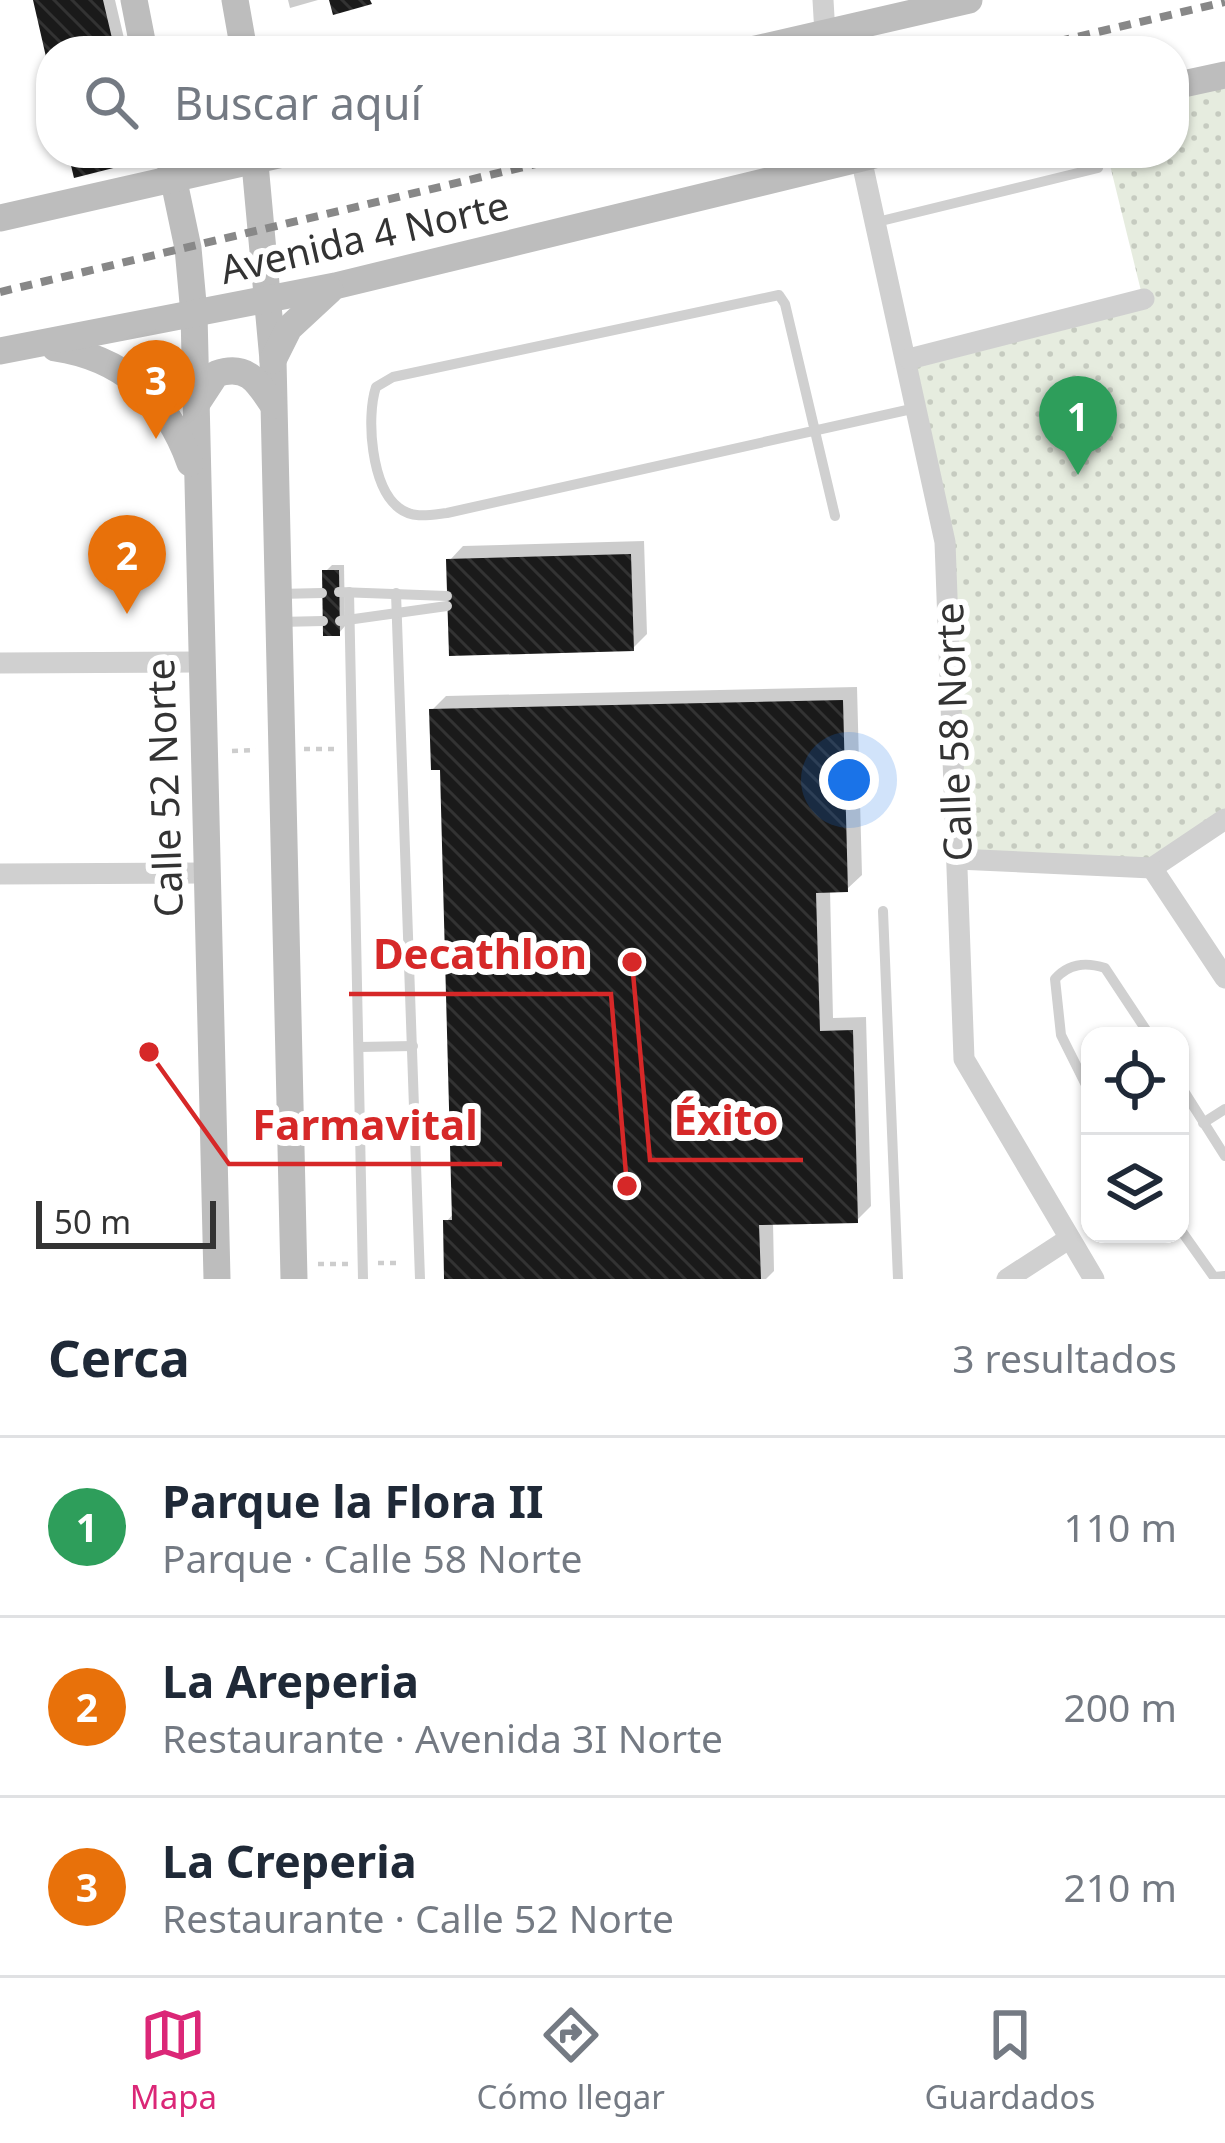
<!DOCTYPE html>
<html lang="es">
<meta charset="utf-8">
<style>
body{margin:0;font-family:"Noto Sans",sans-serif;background:#f2f2f3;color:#1f2937}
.controls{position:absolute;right:36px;bottom:36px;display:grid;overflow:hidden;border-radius:24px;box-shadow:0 3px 9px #0004}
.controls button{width:108px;height:108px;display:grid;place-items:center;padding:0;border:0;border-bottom:3px solid #e0e1e3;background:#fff;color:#1f2937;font:60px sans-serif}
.scale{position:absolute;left:36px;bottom:30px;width:180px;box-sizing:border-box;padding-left:12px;border:6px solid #333;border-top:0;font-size:33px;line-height:42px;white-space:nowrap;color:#333;-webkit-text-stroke:9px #fff;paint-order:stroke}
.you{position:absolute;left:849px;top:780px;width:42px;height:42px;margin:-30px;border:9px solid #fff;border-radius:50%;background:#1a73e8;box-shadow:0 0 0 18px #1a73e833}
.badge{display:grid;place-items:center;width:78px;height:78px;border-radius:50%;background:#db2777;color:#fff;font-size:39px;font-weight:700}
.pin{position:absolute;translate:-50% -99px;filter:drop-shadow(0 3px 6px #0008)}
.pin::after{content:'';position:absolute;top:63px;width:42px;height:36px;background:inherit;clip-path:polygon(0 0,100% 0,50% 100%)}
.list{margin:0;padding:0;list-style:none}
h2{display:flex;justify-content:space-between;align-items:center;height:156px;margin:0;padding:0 48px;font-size:51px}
h2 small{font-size:39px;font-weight:400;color:#747a83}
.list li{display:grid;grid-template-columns:78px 1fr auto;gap:36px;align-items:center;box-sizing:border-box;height:180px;padding:0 48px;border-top:3px solid #e0e1e3}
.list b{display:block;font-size:45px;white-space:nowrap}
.list p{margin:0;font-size:39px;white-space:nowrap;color:#747a83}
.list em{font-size:39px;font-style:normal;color:#747a83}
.icon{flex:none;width:66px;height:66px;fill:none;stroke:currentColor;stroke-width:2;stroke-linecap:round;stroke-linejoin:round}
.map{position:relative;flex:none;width:1225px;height:1279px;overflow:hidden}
.search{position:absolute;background:#fff;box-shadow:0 3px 9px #0004;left:36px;right:36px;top:36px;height:132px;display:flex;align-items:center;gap:30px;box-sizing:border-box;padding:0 42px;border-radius:48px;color:#747a83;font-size:45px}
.sheet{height:696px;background:#fff}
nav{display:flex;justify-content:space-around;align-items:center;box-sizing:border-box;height:168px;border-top:3px solid #e0e1e3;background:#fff;font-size:33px;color:#747a83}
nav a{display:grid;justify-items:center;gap:6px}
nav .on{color:#db2777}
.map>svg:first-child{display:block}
.park{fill:url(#park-dots)}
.shadow{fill:#0003}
.building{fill:url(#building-back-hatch)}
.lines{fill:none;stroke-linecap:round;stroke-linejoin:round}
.path{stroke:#cdcdcd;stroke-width:4.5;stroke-dasharray:6 6;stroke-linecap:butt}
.service{stroke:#d0d0d0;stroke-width:10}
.minor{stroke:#d0d0d0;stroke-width:21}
.secondary{stroke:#bdbdbd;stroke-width:27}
.rail{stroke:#888;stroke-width:8;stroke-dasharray:12 9;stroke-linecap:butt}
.labels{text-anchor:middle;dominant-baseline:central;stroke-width:12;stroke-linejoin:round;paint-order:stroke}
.street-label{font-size:39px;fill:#333;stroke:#fff}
.leader{fill:none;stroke:#d62828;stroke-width:4.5}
.callout-dot{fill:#d62828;stroke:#fff;stroke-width:4.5}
.callout-label{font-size:42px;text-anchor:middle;font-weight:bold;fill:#d62828;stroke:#fff;stroke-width:12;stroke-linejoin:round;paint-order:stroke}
</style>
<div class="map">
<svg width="1225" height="1279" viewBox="0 0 1225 1279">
<defs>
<pattern id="park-dots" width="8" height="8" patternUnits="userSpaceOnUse" patternTransform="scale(3)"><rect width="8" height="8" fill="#e6ecdf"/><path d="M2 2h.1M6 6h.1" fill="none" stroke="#c6cbc0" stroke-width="1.8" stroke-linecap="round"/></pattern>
<pattern id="building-back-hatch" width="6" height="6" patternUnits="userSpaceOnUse" patternTransform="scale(3)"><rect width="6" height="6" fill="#1a1a1a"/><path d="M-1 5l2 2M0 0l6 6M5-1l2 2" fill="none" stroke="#333"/></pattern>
</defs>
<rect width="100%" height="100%" fill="#fff"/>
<path class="park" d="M1225,75v744l-73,49 -195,-9 -12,-317 -36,-183 234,-60 -36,-146h67v-67z"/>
<g class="shadow">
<path d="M36,0h79l12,51h-76v14z"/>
<path d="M288,0h30l-28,8z"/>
<path d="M644,541l3,93 -14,14 -184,-87 14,-15z"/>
<path d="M332,565h12l1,61 -6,7 -14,-61z"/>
<path d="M857,687l5,188 -15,14 -17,1 3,128 33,-1 5,189 -14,14 -84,2 1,49 -8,8h-264v-6l-56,-51 9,-10 -12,-446 -11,-56 14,-14z"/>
</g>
<g class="building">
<path d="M33,0h70l12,51h-64l-2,19z"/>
<path d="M329,0h41l2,4 -39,11z"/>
<path d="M68,153h71l2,8 -67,17z"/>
<path d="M631,554l3,97 -185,5 -3,-97z"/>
<path d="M322,570h17l1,66h-17z"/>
<path d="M843,700l5,192 -32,1 4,138 33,-1 5,193 -99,2 2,54h-317l-1,-59h9l-12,-450h-9l-2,-61z"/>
</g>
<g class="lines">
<g class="path">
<path d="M304,749h30"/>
<path d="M232,751l24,-1"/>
<path d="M378,1263h24"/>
<path d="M318,1264h30"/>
</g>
<g class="service">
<path d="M877,222l221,-54"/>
<path d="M835,516l-50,-212 -6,-9 -386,82 -17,10c-10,30 -5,100 23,121 14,11 31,7 48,5l469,-105"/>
<path d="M339,592l108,4"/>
<path d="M349,592l14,687"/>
<path d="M396,593l24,686"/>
<path d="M278,594l44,-1"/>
<path d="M340,621l107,-15"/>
<path d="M279,622l44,-1"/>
<path d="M883,911l15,368"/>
<path d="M359,1047l54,-1"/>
<path d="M1180,1085l45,71"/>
<path d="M1090,1093l-29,-58 -6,-56c14,-16 31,-17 50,-11l45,68"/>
<path d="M1203,1123l22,-14"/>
<path d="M1180,1229l34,48 11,-1"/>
</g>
<g class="minor">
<path d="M823,0l2,34"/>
<path d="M861,158l84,384 19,517 130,220"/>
<path d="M909,359l235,-60"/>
<path d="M0,663l198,-1"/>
<path d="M957,859l195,9 73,-49"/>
<path d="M1152,868l73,110"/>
<path d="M0,874l205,-1"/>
<path d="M1007,1279l60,-39"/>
</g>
<g class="secondary">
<path d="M134,0l10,51"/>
<path d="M235,0l9,51"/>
<path d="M747,51l222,-51"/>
<path d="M1174,86l51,-11"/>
<path d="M168,153l20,95 6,66 23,965"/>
<path d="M254,153l19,207 21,919"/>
<path d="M0,218l287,-65"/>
<path d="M55,348c68,10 112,50 135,115"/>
<path d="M0,351l335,-65 548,-133"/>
<path d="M273,360l16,-32 41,-38"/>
<path d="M197,403l19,-29c31,-11 42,8 57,31"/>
</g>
<g class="rail">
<path d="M1017,51l208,-49"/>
<path d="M0,292l582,-139"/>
</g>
</g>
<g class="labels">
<g class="street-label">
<text transform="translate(364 236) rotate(-13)">Avenida 4 Norte</text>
<text transform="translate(952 732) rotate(-92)">Calle 58 Norte</text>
<text transform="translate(163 788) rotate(-92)">Calle 52 Norte</text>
</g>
</g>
<path class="leader" d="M627 1186L611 994H349M632 962L650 1160H803M149 1052L229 1164H502"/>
<g class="callout-dot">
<circle cx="627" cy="1186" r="12"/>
<circle cx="632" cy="962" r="12"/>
<circle cx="149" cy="1052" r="12"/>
</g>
<g class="callout-label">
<text x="480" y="969">Decathlon</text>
<text x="726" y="1135">Éxito</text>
<text x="365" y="1140">Farmavital</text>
</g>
</svg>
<div class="controls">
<button><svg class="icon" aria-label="locate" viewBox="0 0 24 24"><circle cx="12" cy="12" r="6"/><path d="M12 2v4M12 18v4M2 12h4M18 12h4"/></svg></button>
<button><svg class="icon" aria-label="layers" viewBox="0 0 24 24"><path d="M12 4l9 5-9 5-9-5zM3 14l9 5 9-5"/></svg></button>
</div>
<div class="scale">50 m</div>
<div class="you"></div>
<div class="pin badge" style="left:1078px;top:475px;background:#2e9e5b">1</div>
<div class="pin badge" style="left:127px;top:614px;background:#e8710a">2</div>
<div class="pin badge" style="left:156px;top:439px;background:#e8710a">3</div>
<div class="search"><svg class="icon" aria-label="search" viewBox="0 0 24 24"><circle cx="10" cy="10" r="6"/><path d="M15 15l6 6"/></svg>Buscar aquí</div>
</div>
<section class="sheet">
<h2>Cerca<small>3 resultados</small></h2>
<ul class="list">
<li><span class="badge" style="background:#2e9e5b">1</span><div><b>Parque la Flora II</b><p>Parque · Calle 58 Norte</p></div><em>110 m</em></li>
<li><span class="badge" style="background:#e8710a">2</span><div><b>La Areperia</b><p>Restaurante · Avenida 3I Norte</p></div><em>200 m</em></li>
<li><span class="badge" style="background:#e8710a">3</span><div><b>La Creperia</b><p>Restaurante · Calle 52 Norte</p></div><em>210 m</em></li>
</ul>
</section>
<nav>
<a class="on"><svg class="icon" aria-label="map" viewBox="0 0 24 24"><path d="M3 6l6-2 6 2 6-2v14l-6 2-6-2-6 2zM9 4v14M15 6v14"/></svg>Mapa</a>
<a><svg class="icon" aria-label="directions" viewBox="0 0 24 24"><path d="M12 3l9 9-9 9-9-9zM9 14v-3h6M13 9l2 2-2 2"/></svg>Cómo llegar</a>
<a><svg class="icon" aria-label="saved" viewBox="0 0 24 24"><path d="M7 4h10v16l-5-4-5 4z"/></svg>Guardados</a>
</nav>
